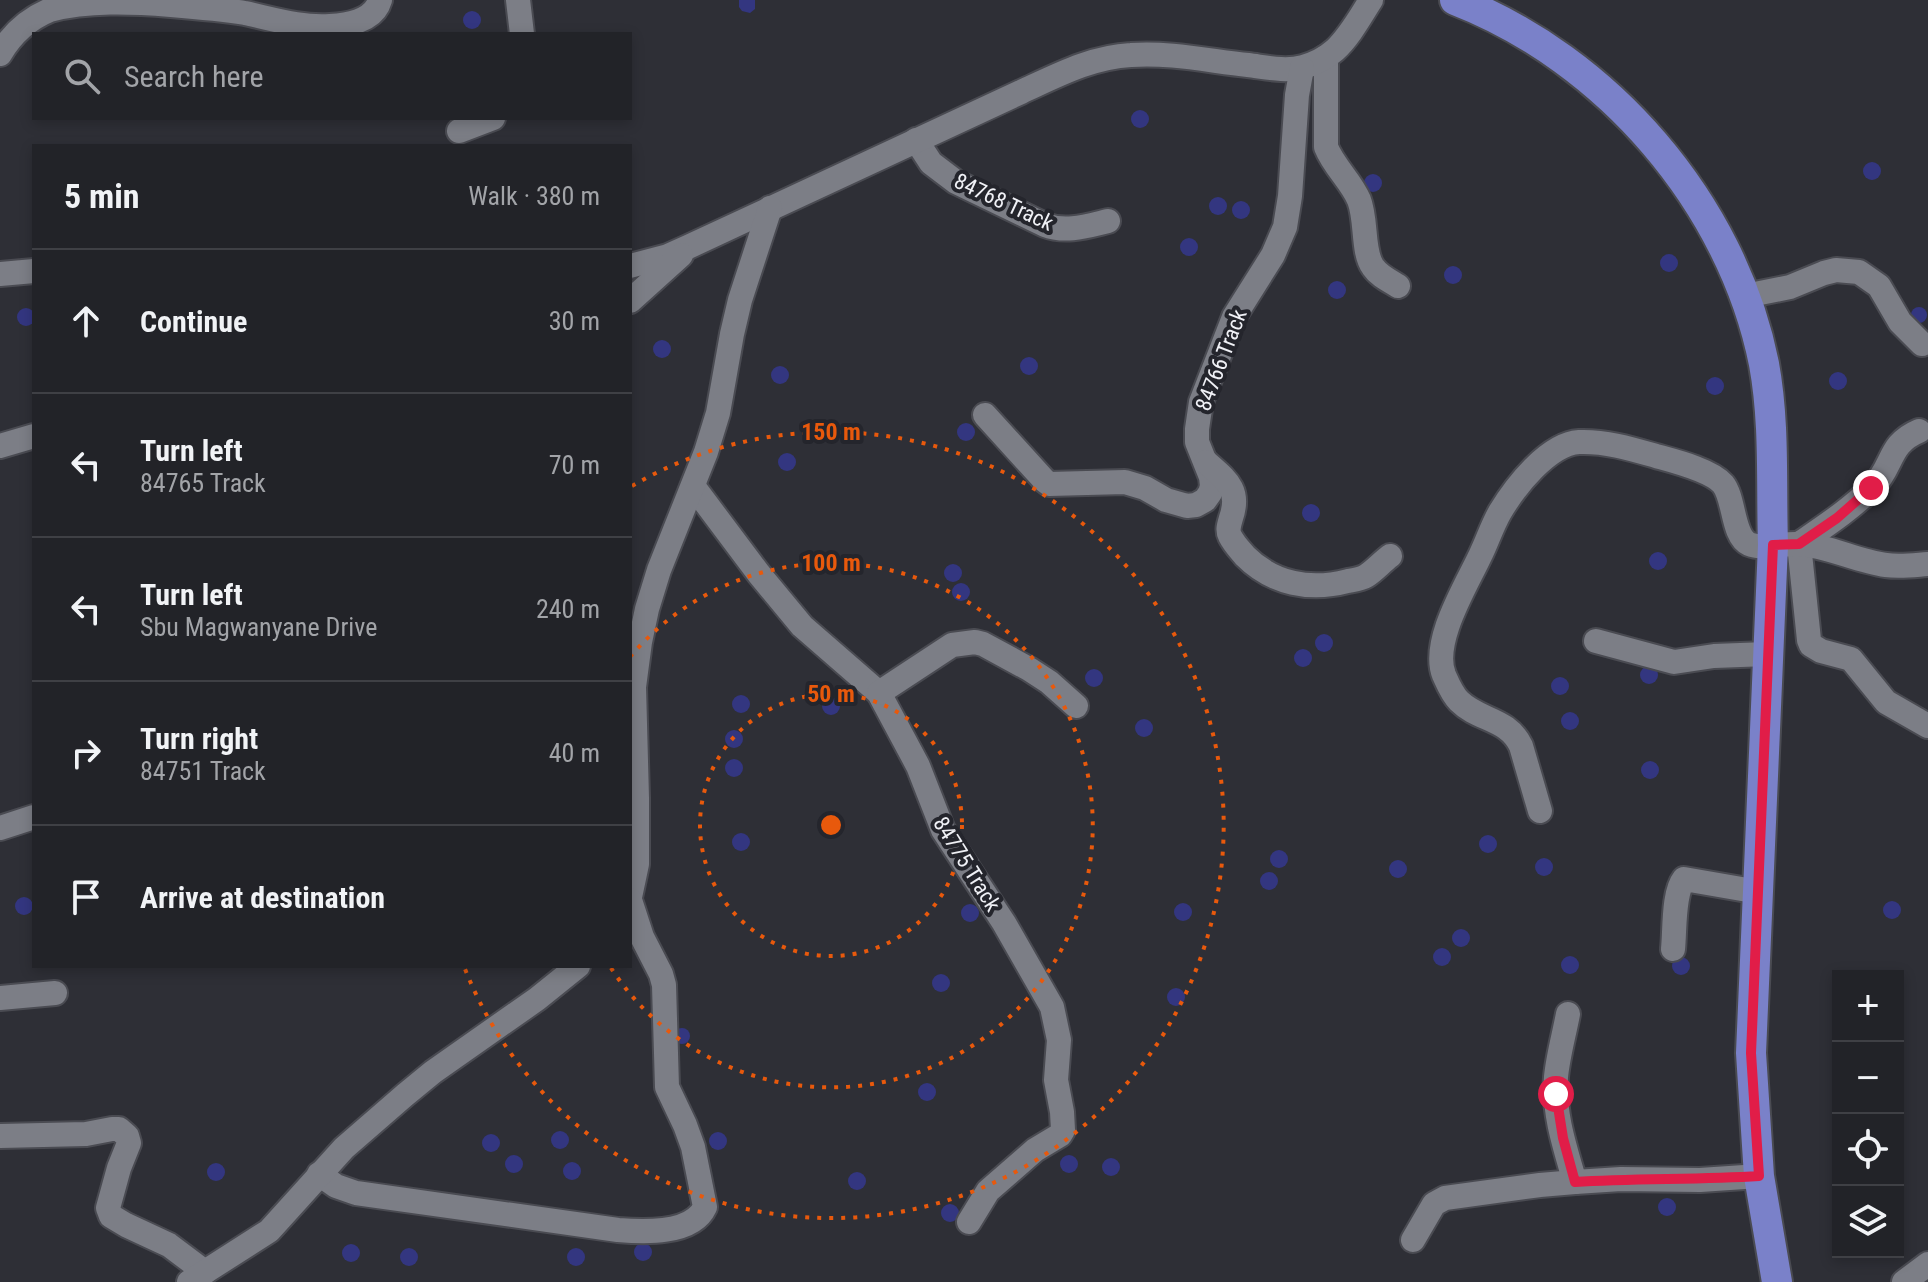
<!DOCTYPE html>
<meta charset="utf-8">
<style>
body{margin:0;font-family:"Roboto Condensed",sans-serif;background:#2e2f34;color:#f1f3f6}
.controls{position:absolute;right:24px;bottom:24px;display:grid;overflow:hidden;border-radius:0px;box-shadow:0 4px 12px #0003}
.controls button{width:72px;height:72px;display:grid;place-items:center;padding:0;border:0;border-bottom:2px solid #3f4045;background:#222328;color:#f1f3f6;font:40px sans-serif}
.stop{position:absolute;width:24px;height:24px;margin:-18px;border:6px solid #e11d48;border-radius:50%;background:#fff}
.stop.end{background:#e11d48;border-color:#fff;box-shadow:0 2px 8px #0008}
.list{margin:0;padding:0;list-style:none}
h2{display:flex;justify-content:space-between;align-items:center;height:104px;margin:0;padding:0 32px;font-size:34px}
h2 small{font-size:26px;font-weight:400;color:#a2a4a8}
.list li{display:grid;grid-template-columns:52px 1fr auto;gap:24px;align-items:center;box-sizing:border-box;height:144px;padding:0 32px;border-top:2px solid #3f4045}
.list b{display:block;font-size:30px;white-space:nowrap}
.list p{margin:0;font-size:26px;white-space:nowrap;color:#a2a4a8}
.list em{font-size:26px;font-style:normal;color:#a2a4a8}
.icon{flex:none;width:44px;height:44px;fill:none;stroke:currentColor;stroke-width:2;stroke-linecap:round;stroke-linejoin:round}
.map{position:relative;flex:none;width:1928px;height:1282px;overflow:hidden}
.search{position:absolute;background:#222328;box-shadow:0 4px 12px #0003;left:32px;top:32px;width:600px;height:88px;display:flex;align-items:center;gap:20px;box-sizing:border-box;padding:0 28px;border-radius:0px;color:#a2a4a8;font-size:30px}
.panel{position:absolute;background:#222328;box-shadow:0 4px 12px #0003;left:32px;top:144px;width:600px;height:824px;border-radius:0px}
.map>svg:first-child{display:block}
.building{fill:#333680}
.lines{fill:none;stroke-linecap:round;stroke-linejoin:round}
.minor-casing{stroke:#4a4b52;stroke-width:28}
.major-casing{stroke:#4a4b52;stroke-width:34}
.minor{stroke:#7c7e86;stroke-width:24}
.major{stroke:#7a81c9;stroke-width:30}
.route{stroke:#e11d48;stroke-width:10}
.ring{fill:none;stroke:#e8590c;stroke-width:4;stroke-dasharray:4 8}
.labels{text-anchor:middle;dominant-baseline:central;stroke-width:8;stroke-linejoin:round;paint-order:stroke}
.street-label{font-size:22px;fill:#f0f1f6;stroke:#24252c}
.centre{fill:#e8590c;stroke:#24252c;stroke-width:4}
.ring-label{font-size:24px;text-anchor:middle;font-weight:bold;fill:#e8590c;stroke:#24252c;stroke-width:8;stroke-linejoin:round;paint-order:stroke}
</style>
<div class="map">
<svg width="1928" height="1282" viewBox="0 0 1928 1282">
<rect width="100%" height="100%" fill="#2e2f36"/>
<g class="building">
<path d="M739,0h16v9l-5,4 -8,-2 -3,-4z"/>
<circle cx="472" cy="20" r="9"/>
<circle cx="1140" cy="119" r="9"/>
<circle cx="1872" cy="171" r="9"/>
<circle cx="1373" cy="183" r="9"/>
<circle cx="1218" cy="206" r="9"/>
<circle cx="1241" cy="210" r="9"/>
<circle cx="1189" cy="247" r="9"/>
<circle cx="1669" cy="263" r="9"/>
<circle cx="1453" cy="275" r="9"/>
<circle cx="1337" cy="290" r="9"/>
<circle cx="1919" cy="315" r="8"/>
<circle cx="26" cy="317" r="9"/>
<circle cx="662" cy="349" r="9"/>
<circle cx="1029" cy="366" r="9"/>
<circle cx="780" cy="375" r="9"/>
<circle cx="1838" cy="381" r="9"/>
<circle cx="1715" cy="386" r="9"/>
<circle cx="966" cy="432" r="9"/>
<circle cx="787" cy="462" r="9"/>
<circle cx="1311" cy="513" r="9"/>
<circle cx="1658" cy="561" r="9"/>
<circle cx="953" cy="573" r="9"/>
<circle cx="961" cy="592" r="9"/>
<circle cx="1324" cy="643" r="9"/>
<circle cx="1303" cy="658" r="9"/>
<circle cx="1649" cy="675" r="9"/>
<circle cx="1094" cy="678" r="9"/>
<circle cx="1560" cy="686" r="9"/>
<circle cx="741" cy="704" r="9"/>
<circle cx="831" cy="706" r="9"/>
<circle cx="1570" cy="721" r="9"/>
<circle cx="1144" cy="728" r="9"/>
<circle cx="734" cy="739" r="9"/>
<circle cx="734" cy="768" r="9"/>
<circle cx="1650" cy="770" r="9"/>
<circle cx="741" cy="842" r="9"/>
<circle cx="1488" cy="844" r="9"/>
<circle cx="1279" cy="859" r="9"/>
<circle cx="1544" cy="867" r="9"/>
<circle cx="1398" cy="869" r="9"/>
<circle cx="1269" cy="881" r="9"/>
<circle cx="24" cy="906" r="9"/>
<circle cx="1892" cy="910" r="9"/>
<circle cx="1183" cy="912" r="9"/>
<circle cx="970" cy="913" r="9"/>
<circle cx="1461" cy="938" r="9"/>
<circle cx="1442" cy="957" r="9"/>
<circle cx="1570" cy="965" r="9"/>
<circle cx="1681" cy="966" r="9"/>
<circle cx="941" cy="983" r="9"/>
<circle cx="1176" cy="997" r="9"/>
<circle cx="682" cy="1036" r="8"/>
<circle cx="927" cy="1092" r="9"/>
<circle cx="560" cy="1140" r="9"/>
<circle cx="718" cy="1141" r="9"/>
<circle cx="491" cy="1143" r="9"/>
<circle cx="1069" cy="1164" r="9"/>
<circle cx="514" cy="1164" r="9"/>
<circle cx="1111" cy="1167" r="9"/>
<circle cx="572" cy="1171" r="9"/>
<circle cx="216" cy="1172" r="9"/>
<circle cx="857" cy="1181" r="9"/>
<circle cx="1667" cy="1207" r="9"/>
<circle cx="950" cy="1213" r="9"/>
<circle cx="643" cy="1252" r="9"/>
<circle cx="351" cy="1253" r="9"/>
<circle cx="576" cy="1257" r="9"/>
<circle cx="409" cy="1257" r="9"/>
</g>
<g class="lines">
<g class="minor-casing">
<g id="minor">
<path d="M518,0l4,34"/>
<path d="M0,54c12,-20 28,-35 50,-44 38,-10 82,-8 121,-5 25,2 49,4 74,8 28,6 56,15 85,13 19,-1 44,-5 50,-26"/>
<path d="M1326,57v90c8,20 25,34 33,53 8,20 3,52 14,67 6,9 17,14 25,19"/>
<path d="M459,131l34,-13"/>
<path d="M916,140l15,23 25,19 89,43c21,8 42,1 63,-4"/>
<path d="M630,266l38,-10 20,-9 333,-155c35,-16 70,-35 110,-37 38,-3 79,6 117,10 17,2 37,7 55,2 11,-3 23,-9 32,-17 15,-14 25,-33 36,-50"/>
<path d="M0,274l34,-3"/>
<path d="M1745,296l45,-9 34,-14 12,-3 23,2 20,14 21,36 22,22"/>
<path d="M630,301l51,-46"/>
<path d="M985,415l60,66 4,3 76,-2 20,6 21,12 21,6 9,-1 9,-5 5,-7 2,-7 -1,-9 -14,-35v-13l4,-27 33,-85 39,-62 12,-28 5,-31 7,-101 5,-27"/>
<path d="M1919,431c-31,13 -25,34 -46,56 -22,22 -48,39 -74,57l10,96 2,5 10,6 30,8 35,43 42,24"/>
<path d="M0,446l34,-10"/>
<path d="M1206,462c20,18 35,27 25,56 -2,7 -4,12 -1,18 4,8 10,14 15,20 28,28 65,35 103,25 5,-1 13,-2 18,-5 8,-5 16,-14 24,-20"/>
<path d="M693,486l66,88 43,52 77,67 39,73 25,64 61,93 48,84 7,33 -3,40 6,32 1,18 -3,5 -25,15 -47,41 -19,31"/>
<path d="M1596,641l78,21 40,-6 53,-2"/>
<path d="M879,693l73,-48 23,-3 8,2 46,25 20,13 27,24"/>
<path d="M1540,811l-19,-65c-13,-28 -42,-25 -62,-45 -7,-7 -11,-17 -15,-26 -13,-33 22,-89 36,-119 7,-14 12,-30 20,-44 15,-25 48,-68 79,-70 27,-1 53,7 77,14 18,5 55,14 67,28 12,15 9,52 26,60 14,6 34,-1 49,0 29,1 58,17 88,21 14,2 28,0 42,-1"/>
<path d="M0,828l34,-11"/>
<path d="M630,897l7,-33v-66l-3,-111 6,-45 7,-33 12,-39 47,-118 12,-39 14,-79 8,-34 30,-92"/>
<path d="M1673,949c2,-19 0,-56 11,-70l75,13"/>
<path d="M0,998l55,-5"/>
<path d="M1568,1014c-4,21 -10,42 -12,63 -3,35 9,71 19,105"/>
<path d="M0,1136l86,-2 26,-5h7l8,7 2,7 -10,25 -11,40 3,8 15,9 43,20 36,27"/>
<path d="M319,1174l17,12 20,7 262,37c25,2 74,5 87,-23l-12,-60 -8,-22 -18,-38 -3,-102 -3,-11 -19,-37 -12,-37"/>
<path d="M1413,1240l21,-36 11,-6 95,-13 35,-3 46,-3 79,1 59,-4"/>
<path d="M189,1282l80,-51 75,-83 61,-53 28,-23 104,-73 41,-33"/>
<path d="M1904,1282l24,-18"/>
</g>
</g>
<g class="major-casing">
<path id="major" d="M1455,0c152,59 277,203 309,364 11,60 7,120 9,181l-22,508 8,123 18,106"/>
</g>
<use href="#minor" class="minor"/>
<use href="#major" class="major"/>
</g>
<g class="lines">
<path class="route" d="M1556,1094l7,44 12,44c61,-4 123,-2 184,-6l-8,-123 22,-508 26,-1 38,-26 34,-30"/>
</g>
<g class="ring">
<circle cx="831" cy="825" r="131"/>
<path d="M630 657A262 262 0 1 1 611 968"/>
<path d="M632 486A393 393 0 1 1 465 969"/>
</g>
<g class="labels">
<g class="street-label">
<text transform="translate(1004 202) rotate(25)">84768 Track</text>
<text transform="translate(1221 360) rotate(-69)">84766 Track</text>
<text transform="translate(967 864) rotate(58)">84775 Track</text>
</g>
</g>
<circle cx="831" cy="825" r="12" class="centre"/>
<g class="ring-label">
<text x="831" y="440">150 m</text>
<text x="831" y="571">100 m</text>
<text x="831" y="702">50 m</text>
</g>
</svg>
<div class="controls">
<button>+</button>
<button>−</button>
<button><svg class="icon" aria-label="locate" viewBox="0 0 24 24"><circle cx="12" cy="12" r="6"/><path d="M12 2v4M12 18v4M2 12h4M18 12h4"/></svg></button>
<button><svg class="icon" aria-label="layers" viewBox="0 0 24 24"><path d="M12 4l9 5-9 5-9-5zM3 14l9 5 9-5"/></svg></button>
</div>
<div class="stop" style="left:1556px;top:1094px"></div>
<div class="stop end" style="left:1871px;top:488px"></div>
<div class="search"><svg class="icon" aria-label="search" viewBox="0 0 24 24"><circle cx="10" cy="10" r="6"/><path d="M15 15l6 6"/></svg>Search here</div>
<section class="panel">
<h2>5 min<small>Walk · 380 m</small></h2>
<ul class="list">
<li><svg class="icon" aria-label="ahead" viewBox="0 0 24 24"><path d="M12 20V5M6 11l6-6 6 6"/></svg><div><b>Continue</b></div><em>30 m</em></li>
<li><svg class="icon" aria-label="left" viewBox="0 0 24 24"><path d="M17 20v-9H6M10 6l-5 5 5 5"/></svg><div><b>Turn left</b><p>84765 Track</p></div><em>70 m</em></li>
<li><svg class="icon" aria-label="left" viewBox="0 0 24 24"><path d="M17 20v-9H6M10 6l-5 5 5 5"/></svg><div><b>Turn left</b><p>Sbu Magwanyane Drive</p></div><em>240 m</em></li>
<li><svg class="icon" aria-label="right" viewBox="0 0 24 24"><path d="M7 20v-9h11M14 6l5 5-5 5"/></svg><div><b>Turn right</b><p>84751 Track</p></div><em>40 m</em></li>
<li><svg class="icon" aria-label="arrive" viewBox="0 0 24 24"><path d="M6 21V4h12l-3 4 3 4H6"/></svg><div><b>Arrive at destination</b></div></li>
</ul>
</section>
</div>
